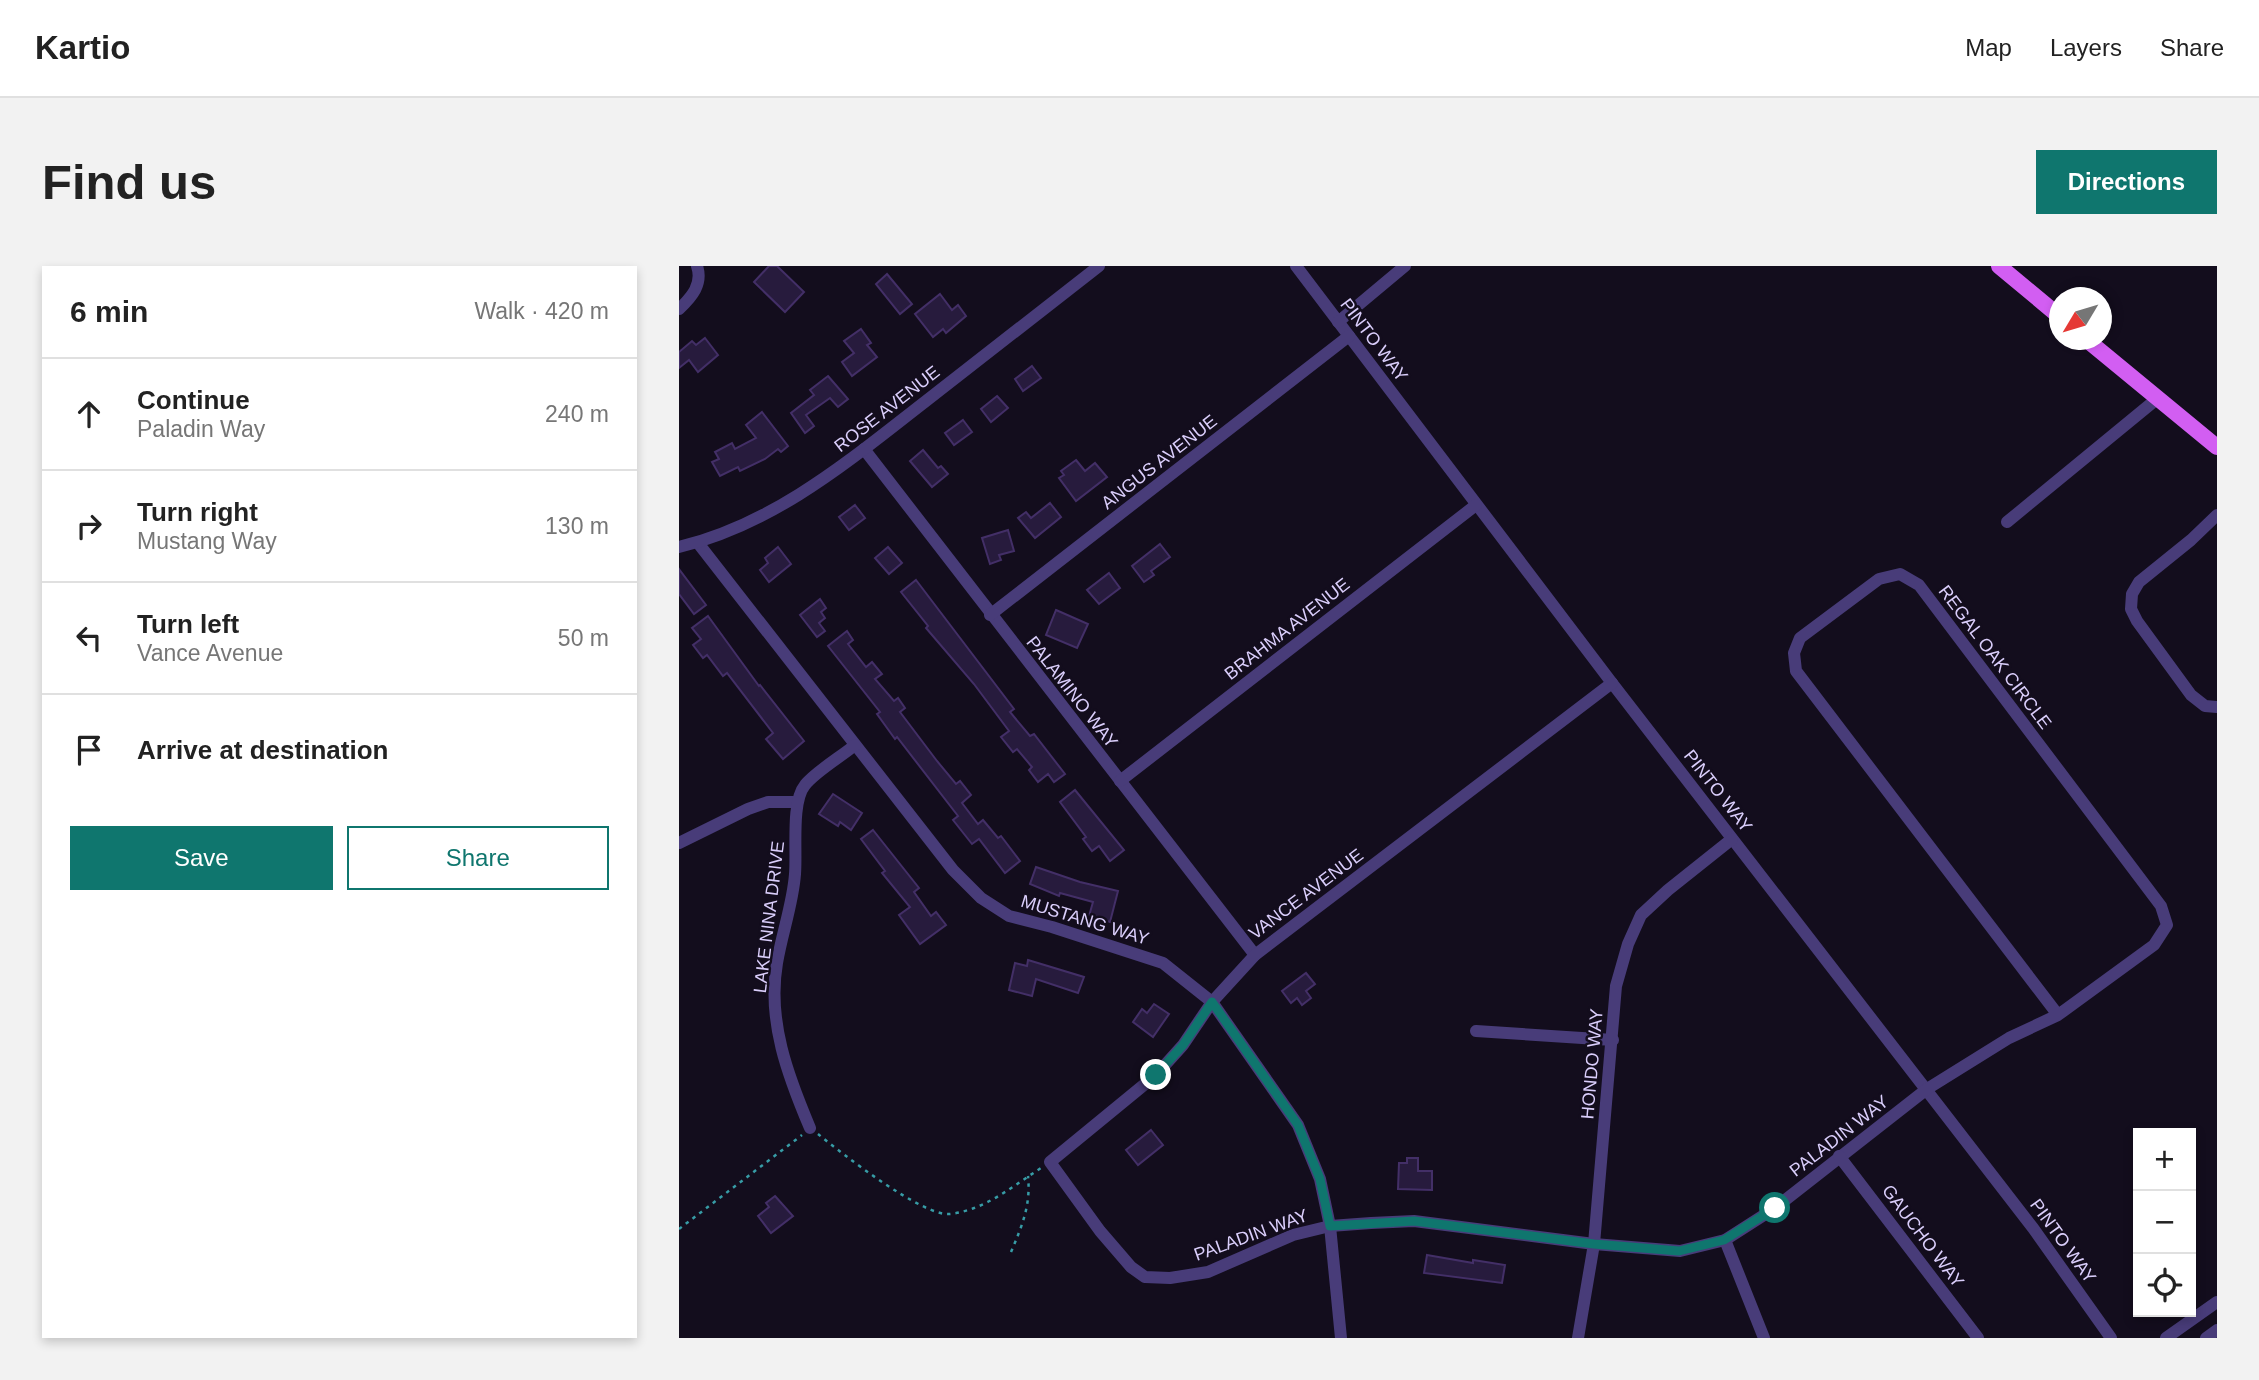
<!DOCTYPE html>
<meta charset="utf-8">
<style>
body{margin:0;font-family:Arial,sans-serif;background:#f2f2f2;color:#222}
.controls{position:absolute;right:21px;bottom:21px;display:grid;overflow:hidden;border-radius:0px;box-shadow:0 4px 10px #0003}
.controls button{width:63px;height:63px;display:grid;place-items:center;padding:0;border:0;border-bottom:2px solid #e0e0e0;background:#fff;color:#222;font:35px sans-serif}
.compass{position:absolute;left:1370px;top:21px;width:63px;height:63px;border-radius:50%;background:#fff;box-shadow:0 4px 10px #0003;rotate:232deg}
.stop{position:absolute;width:21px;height:21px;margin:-16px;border:5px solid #0f766e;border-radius:50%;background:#fff}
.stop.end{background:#0f766e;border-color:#fff;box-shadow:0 2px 7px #0008}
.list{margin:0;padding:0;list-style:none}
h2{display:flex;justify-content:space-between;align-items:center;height:91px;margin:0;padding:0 28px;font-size:30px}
h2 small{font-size:23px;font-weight:400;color:#767676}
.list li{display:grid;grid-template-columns:46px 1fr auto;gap:21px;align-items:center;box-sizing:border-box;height:112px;padding:0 28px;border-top:2px solid #e0e0e0}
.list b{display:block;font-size:26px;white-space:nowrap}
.list p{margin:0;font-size:23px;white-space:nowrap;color:#767676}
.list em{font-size:23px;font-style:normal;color:#767676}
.actions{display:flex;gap:14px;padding:21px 28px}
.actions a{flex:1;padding:16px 0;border:2px solid #0f766e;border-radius:0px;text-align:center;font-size:24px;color:#0f766e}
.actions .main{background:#0f766e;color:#fff}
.icon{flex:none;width:38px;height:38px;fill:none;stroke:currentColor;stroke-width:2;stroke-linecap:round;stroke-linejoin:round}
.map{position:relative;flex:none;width:1538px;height:1072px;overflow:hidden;border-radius:0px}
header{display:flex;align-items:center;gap:42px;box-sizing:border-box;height:98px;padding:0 35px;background:#fff;border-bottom:2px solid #e0e0e0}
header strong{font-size:33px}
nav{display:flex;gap:38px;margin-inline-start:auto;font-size:24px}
.intro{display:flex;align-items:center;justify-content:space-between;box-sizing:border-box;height:168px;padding:0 42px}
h1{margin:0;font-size:49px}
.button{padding:18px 32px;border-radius:0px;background:#0f766e;color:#fff;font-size:24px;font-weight:700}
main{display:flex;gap:42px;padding:0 42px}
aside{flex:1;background:#fff;border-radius:0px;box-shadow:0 4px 10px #0003}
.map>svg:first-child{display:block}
.building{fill:#271b3d;stroke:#432f67;stroke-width:2}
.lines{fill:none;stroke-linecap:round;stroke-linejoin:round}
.path{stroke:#379ca6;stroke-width:2.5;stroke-dasharray:3.5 5;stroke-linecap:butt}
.minor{stroke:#483c79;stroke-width:12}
.major{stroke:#d25ef2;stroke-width:16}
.route{stroke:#0f766e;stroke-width:9}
.labels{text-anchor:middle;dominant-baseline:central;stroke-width:5;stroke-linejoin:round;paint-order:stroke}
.street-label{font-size:18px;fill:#dacefb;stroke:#130d1d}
</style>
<header>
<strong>Kartio</strong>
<nav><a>Map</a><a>Layers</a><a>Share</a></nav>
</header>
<div class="intro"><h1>Find us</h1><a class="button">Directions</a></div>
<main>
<aside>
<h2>6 min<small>Walk · 420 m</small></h2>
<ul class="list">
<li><svg class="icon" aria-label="ahead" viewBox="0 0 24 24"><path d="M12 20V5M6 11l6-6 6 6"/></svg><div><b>Continue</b><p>Paladin Way</p></div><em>240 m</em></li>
<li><svg class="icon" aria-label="right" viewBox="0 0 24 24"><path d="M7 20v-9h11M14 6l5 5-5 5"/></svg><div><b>Turn right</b><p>Mustang Way</p></div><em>130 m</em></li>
<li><svg class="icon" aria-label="left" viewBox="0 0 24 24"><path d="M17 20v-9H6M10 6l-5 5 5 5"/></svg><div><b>Turn left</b><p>Vance Avenue</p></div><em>50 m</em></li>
<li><svg class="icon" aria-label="arrive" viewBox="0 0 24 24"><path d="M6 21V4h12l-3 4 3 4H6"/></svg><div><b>Arrive at destination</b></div></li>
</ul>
<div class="actions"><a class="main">Save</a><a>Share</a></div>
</aside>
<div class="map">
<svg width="1538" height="1072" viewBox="0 0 1538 1072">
<rect width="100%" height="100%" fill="#130d1d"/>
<g class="building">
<path d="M90,0h8l27,26 -19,20 -31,-30z"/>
<path d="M208,8l25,30 -12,10 -24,-30z"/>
<path d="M261,28l12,16 6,-5 8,11 -20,17 -3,-4 -10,8 -18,-23z"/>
<path d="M182,63l10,14 -4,2 10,12 -25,19 -10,-14 12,-9 -10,-12z"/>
<path d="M26,72l13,17 -20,17 -9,-12 -10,8v-16l13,-11 4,4z"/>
<path d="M353,100l9,12 -18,13 -8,-12z"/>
<path d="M149,110l20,23 -10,8 -8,-9 -24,17 8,11 -9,7 -14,-20 23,-18 -4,-5z"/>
<path d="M318,130l11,12 -17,14 -10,-13z"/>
<path d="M83,146l26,34 -7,6 -3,-3 -13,10 -25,12 -2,-4 -18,9 -8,-14 7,-3 -4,-7 17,-9 3,6 21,-11 -10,-13z"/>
<path d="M284,154l9,12 -18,13 -9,-12z"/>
<path d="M244,184l15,18 3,-2 7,8 -16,13 -22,-26z"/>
<path d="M397,194l9,11 10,-8 12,14 -31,24 -17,-23 5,-3 -3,-4z"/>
<path d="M371,237l11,14 -26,21 -17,-20 8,-6 5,6z"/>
<path d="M176,239l10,13 -16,12 -10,-13z"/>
<path d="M329,264l6,21 -15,4 2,5 -11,4 -8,-26z"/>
<path d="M481,278l10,13 -19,14 3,4 -10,7 -12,-16z"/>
<path d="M99,281l13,17 -22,18 -9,-12 8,-7 -3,-5z"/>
<path d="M209,281l14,16 -13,11 -14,-16z"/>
<path d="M0,303l27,36 -12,9 -15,-20z"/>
<path d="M430,307l11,15 -21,16 -12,-14z"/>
<path d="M237,314l98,129 -4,3 20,24 4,-2 31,40 -11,8 -6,-8 -10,8 -9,-12 3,-3 -15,-18 -4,3 -12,-15 8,-6 -35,-47 -48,-56 2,-2 -27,-34z"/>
<path d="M141,333l6,9 -5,4 4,6 -6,5 6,8 -8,6 -17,-22z"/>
<path d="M377,344l32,14 -11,24 -31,-13z"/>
<path d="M29,350l51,70 1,-1 44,56 -21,18 -17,-20 7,-6 -46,-60 -4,3 -16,-21 -4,3 -10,-13 8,-6 -9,-11z"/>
<path d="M168,365l6,9 -5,4 18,23 6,-5 10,12 -7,5 19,22 4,-3 7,10 -5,4 37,49 19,23 4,-3 11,14 -9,8 16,21 5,-4 15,18 3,-2 19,25 -15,12 -26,-34 -7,5 -19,-24 5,-4 -61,-79 -2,2 -18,-25 3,-2 -52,-66z"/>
<path d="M396,524l49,60 -14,11 -11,-15 -7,5 -9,-12 3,-2 -26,-35z"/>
<path d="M154,528l29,19 -11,17 -11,-8 -2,4 -19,-12z"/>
<path d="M194,564l46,58 -5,4 17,24 5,-4 10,13 -26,19 -21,-29 11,-8 -28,-34 3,-2 -24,-32z"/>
<path d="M357,601l44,15 38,9 -8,31 -21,-6 4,-14 -33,-9 -1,3 -29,-12z"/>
<path d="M349,694l56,17 -6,16 -42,-14 -4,17 -23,-6 6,-27 12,3z"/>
<path d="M627,707l9,11 -9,7 5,7 -9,7 -5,-7 -6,5 -9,-12z"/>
<path d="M475,738l15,10 -16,23 -20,-15 9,-13 5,4z"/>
<path d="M472,864l12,15 -25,20 -12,-15z"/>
<path d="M728,892h11v13h14v19l-34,-1 1,-26h8z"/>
<path d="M96,930l18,20 -22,17 -13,-17 11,-9 -3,-4z"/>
<path d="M748,989l46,8v-3l32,5 -3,18 -78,-10z"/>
</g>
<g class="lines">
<g class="path">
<path d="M139,868c23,19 105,83 132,80 35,-4 63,-28 91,-46"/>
<path d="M0,963l123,-94"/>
<path d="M332,986c11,-26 20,-47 17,-76"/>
</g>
<g class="minor">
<path d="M617,0l316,417 421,545 78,110"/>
<path d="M0,43c13,-12 24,-25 18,-43"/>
<path d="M659,56l67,-56"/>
<path d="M185,183l391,506"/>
<path d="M1538,249l-26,25 -52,42 -7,12 -1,15 6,12 54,74 14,11 12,1"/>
<path d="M1328,256l151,-124"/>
<path d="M19,277l255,327 28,28 28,18 43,11 111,36 49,39 86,123 22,54 10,47 11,112"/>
<path d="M0,281c96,-23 171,-87 247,-146 57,-45 115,-90 173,-135"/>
<path d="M311,349l359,-279"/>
<path d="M933,417l-357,272 -43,47 -29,43 -27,30 -106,87 50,69 31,36 14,10 25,1 38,-6 85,-37 37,-9 41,-3 43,-2 180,23 86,7 45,-11 50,-32 152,-119 82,-51 49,-23 96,-70 13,-20 -6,-19 -242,-321 -19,-11 -21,5 -79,59 -6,15 2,18 262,344"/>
<path d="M441,515l356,-276"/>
<path d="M0,577l69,-34 20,-7h28"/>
<path d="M797,765l137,9"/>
<path d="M131,862c-22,-52 -43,-107 -33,-165 5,-30 16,-60 18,-89 2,-24 -4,-72 10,-89 10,-13 37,-29 50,-40"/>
<path d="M1160,890l139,182"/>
<path d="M1046,974l39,98"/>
<path d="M899,1072l16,-94 22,-258 12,-42 13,-29 27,-25 64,-51"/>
<path d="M1487,1072l51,-36"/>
<path d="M1527,1072l11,-8"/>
</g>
<g class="major">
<path d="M1320,0l60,50"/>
<path d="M1408,74l130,107"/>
</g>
</g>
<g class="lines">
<path class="route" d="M477,809l27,-30 29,-43 86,123 22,54 10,47 84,-5 180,23 85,7 45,-11 51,-32"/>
</g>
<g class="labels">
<g class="street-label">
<text transform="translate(695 74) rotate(53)">PINTO WAY</text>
<text transform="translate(208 143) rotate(-38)">ROSE AVENUE</text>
<text transform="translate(480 196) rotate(-38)">ANGUS AVENUE</text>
<text transform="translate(608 363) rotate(-38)">BRAHMA AVENUE</text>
<text transform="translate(1316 391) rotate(53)">REGAL OAK CIRCLE</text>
<text transform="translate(393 426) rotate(52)">PALAMINO WAY</text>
<text transform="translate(1039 525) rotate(52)">PINTO WAY</text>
<text transform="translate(627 628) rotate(-37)">VANCE AVENUE</text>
<text transform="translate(90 651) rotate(-83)">LAKE NINA DRIVE</text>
<text transform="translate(406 654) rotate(17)">MUSTANG WAY</text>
<text transform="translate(913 798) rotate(-85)">HONDO WAY</text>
<text transform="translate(1160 870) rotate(-38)">PALADIN WAY</text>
<text transform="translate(572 969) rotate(-20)">PALADIN WAY</text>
<text transform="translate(1244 970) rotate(53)">GAUCHO WAY</text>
<text transform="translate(1384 975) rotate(54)">PINTO WAY</text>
</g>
</g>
</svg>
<div class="controls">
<button>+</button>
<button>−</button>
<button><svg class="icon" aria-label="locate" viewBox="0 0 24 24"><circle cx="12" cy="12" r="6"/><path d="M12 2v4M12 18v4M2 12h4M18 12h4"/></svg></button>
</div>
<svg class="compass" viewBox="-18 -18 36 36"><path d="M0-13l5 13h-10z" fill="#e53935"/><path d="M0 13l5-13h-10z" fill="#767676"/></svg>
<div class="stop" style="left:1096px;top:942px"></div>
<div class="stop end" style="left:477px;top:809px"></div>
</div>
</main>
